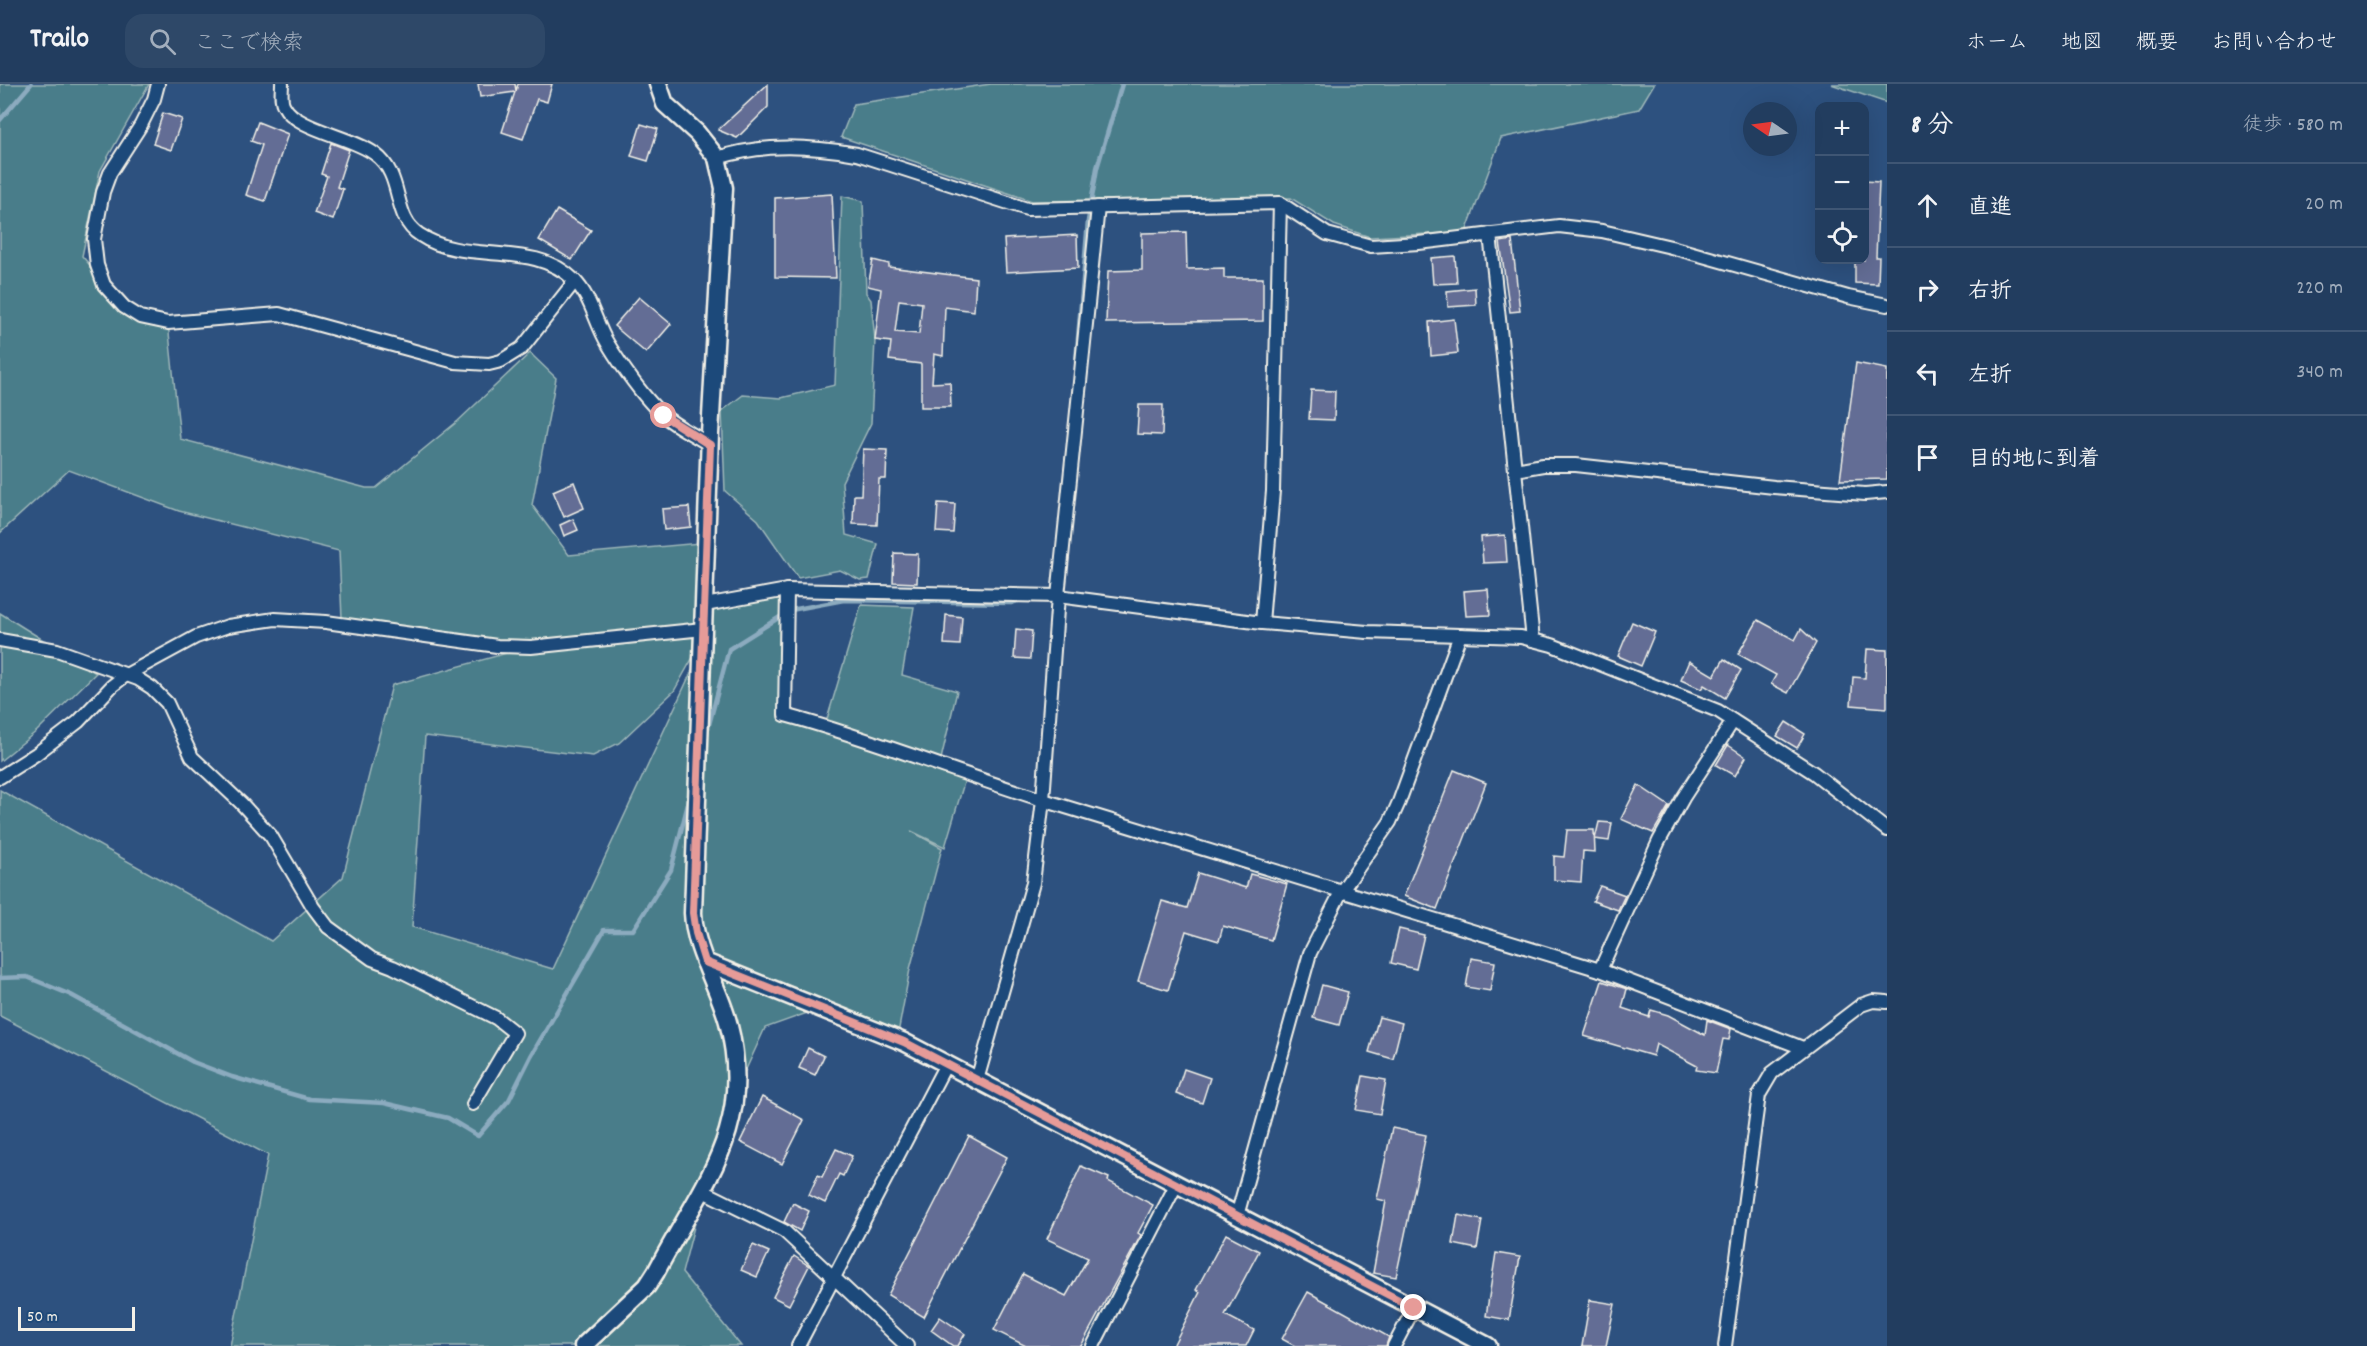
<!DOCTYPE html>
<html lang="ja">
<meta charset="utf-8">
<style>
body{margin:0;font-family:Dekko,"Klee One",sans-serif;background:#2e4868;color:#f1f3f6}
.controls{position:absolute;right:18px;top:18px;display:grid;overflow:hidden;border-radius:12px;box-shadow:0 6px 24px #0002}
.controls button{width:54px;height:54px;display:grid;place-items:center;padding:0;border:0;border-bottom:2px solid #3f5674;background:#223d5f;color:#f1f3f6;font:30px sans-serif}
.compass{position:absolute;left:1743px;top:18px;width:54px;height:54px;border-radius:50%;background:#223d5f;box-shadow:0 6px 24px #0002;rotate:283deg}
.scale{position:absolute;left:18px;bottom:15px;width:117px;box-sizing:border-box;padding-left:6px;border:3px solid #f4f1e8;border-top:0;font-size:16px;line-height:21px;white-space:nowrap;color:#f4f1e8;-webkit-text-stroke:4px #1f4a7a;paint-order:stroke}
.stop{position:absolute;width:18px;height:18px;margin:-14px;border:4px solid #e69b98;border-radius:50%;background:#fff}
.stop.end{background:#e69b98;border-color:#fff;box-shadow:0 2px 6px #0008}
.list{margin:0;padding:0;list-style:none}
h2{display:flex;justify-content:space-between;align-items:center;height:78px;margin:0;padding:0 24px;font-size:26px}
h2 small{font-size:20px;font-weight:400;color:#a2aebd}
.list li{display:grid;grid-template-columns:39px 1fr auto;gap:18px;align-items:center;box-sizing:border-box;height:84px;padding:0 24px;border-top:2px solid #3f5674}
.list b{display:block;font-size:22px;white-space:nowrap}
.list em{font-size:20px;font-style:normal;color:#a2aebd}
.icon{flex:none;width:33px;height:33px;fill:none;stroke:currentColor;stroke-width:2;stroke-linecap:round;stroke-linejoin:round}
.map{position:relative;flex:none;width:1887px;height:1262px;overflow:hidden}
header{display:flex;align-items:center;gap:36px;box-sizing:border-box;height:84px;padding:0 30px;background:#223d5f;border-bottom:2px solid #3f5674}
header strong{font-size:28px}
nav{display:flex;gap:33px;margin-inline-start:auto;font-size:21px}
.search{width:420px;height:54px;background:#2e4868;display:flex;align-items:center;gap:15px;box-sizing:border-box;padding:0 21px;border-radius:18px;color:#a2aebd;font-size:22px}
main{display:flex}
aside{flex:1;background:#223d5f}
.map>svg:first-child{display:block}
.green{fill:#497d8a;stroke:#9eb7b9;stroke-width:1.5}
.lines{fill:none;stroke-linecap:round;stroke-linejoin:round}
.stream{stroke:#8cabbf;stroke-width:4.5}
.building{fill:#636d95;stroke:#f4f1e8;stroke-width:1.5;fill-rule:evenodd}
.street-casing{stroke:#f4f1e8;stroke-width:16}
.secondary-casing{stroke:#f4f1e8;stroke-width:21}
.street{stroke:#1f4a7a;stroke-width:12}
.secondary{stroke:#1f4a7a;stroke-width:16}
.route{stroke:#e69b98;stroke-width:8}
</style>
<header>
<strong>Trailo</strong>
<div class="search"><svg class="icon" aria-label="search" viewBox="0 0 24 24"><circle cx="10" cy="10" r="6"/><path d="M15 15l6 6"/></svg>ここで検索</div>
<nav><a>ホーム</a><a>地図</a><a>概要</a><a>お問い合わせ</a></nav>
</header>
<main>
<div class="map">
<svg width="1887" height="1262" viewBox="0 0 1887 1262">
<rect width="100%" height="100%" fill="#2d517f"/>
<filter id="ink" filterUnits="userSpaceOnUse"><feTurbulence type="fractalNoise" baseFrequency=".0167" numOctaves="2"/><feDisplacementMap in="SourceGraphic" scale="12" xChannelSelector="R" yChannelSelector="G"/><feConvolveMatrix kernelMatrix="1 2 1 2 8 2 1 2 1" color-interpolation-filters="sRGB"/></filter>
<g filter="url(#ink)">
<g class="green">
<path d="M0,0h149l-49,87 -18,85 49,56 37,11 12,116 186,49h10l82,-67 72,-68 26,25 -24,127 37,50 131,-12 2,98 -28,50 -55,52 -26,13 -168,-20 -13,191 141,42 154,-331 4,-30 73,-10 -1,120 183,58 -21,71 -34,-16 31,17 -32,121 -13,70 -73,-32 -59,21 -45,98 -38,147 59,73h-511l38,-191 -268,-139v-226l271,151 72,-64 49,-192 137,-38 -187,-29 -3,-67 -160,-40 -110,-41 -69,63z"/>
<path d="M991,0h663l-15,25 -138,29 -35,94 -96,5 -36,-12 -43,-27 -259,3 -191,-64 13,-33z"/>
<path d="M1831,0h56v19z"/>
<path d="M842,112l21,5 3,92 5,7 4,40 -4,83 -29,59 4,53 32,9 -9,35 -9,1 -20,-10 -42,8 -40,-58 -33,-29 -3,-80 21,-16 38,3 54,-13z"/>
<path d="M861,521l53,2 -12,68 55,16 -16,68 -116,-33z"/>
<path d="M0,529l96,60 -59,58 -37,30z"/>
</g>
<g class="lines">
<g class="stream">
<path d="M0,36l31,-36"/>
<path d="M1076,278l12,-141 9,-53 25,-84"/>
<path d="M706,652l23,-87 62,-39 53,-10 167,3 10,-3"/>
<path d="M0,894l27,-1 44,18 122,67 39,15 77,22 75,4 64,15 30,18 31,-36 22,-44 73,-126h29l38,-60 19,-74"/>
</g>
</g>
<g class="building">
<path d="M478,0h37l1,7 2,-7h34l-5,18 -10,-3 -14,40 -21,-7 13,-40 -35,5z"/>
<path d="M768,0v23l-31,31 -19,-8z"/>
<path d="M163,29l19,6 -11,31 -18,-6z"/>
<path d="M258,38l30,12 -23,67 -19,-6 16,-50 -11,-4z"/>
<path d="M641,40l17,5 -10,32 -17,-5z"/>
<path d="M331,59l18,7 -12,37 6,2 -10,31 -19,-7 13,-37 -6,-2z"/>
<path d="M1864,97l15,1 -3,75h3l-1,27 -23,-1v-23h9z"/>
<path d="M832,110l4,84 -61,-1v-79z"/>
<path d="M557,126l34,20 -19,30 -33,-20z"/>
<path d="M1186,148l1,37 37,-1v10h39v43l-157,2 2,-52 34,-1v-37z"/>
<path d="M1077,151l1,33 -72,4 -2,-33z"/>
<path d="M1512,156l8,71 -10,1 -10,-70z"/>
<path d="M1455,172l2,27 -24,1 -2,-26z"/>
<path d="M873,176l16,4v3l87,11 -2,33 -29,-4 -2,49 -9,-2 -2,29 18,-1 1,25h-30v-43l-32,-4 2,-18 -16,-2 6,-51 -13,-3zM899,216l23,3 -3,31 -24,-2z"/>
<path d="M1475,204l1,17 -28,2 -1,-16z"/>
<path d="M639,213l32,27 -25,29 -32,-27z"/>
<path d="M1454,235l4,34 -27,3 -2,-34z"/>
<path d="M1856,279l31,6v110l-47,1z"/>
<path d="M1311,306l24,1 -1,29 -25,-1z"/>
<path d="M1139,321h24l-1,30 -25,-1z"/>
<path d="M863,365l24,1 -1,29h-7l-2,46 -24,-1 1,-29h7z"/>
<path d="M574,398l10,26 -20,9 -11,-26z"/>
<path d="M938,419l17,1 -2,29 -17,-1z"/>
<path d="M689,423l2,20 -27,3 -2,-21z"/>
<path d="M573,435l5,11 -14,6 -4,-11z"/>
<path d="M1505,451l2,27 -24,1 -2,-26z"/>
<path d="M894,469l24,1 -1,29 -24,-1z"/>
<path d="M1488,505l2,26 -24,1 -2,-25z"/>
<path d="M946,531l16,2 -2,28 -16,-1z"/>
<path d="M1758,536l37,20 6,-11 15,14 -28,50 -17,-9 5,-9 -38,-21z"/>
<path d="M1632,538l23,10 -14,34 -23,-10z"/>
<path d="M1016,545l16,2 -2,28 -16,-1z"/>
<path d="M1867,565l20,1v58l-36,-3 2,-28 12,1z"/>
<path d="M1724,575l17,11 -16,28 -21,-13 -3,4 -20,-9 8,-19 25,15z"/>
<path d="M1786,638l19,12 -8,14 -20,-12z"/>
<path d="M1728,661l18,12 -11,19 -19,-11z"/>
<path d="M1454,686l32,13 -49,126 -33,-13z"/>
<path d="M1638,701l31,21 -16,27 -32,-14z"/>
<path d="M1599,738l13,1 -3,18 -14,-2z"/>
<path d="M1567,746h27l1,22 -12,-1 -2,31 -27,-2v-24l10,1z"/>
<path d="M1198,789l48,15 4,-14 37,10 -16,56 -48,-14 -4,15 -33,-10 -18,59 -30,-9 24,-80 25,7z"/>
<path d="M1600,802l25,9 -7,15 -25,-9z"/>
<path d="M1399,845l25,6 -8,34 -25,-6z"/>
<path d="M1471,874l24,4 -5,29 -24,-4z"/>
<path d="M1602,897l25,8 -5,19 27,9 2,-7 17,5 37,20 2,-15 24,9 -2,11 -6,-1 -7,34 -20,-3 1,-4 -41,-22 -3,12 -69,-20z"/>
<path d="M1322,901l26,7 -9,33 -26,-7z"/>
<path d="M1379,933l23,6 -9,36 -24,-7z"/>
<path d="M808,964l16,8 -9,19 -16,-7z"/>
<path d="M1184,985l26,9 -8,25 -26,-9z"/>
<path d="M1363,992l23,4 -6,34 -24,-4z"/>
<path d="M762,1013l42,23 -22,44 -42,-22z"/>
<path d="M1392,1044l34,7 -30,142 -23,-4 13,-72 -9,-2z"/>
<path d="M969,1052l38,21 -83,160 -36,-22z"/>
<path d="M836,1065l16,7 -9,20 -4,-2 -14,29 -16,-8 9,-20 4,2z"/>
<path d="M1081,1082l28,12 -1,3 45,24 -15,28 3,2 -60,111h-55l-32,-16 29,-56 43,22 22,-38 -41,-19z"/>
<path d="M793,1119l16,8 -9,20 -16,-9z"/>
<path d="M1458,1131l24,5 -5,29 -24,-5z"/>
<path d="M1226,1150l33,17 -34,64 29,15 -8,16h-73l27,-54 -4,-2z"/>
<path d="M753,1161l16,7 -12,25 -16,-7z"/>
<path d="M1496,1169l24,4 -11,63 -23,-4z"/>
<path d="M794,1172l15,10 -20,39 -16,-8z"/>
<path d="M1308,1208l81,45 -3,9h-91l-13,-7z"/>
<path d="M1590,1216l25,4 -9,42h-24z"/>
<path d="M940,1233l25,17 -7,12h-5l-22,-16z"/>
</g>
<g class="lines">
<g class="street-casing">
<g id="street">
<path d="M158,0l-4,15 -13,26 -31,48 -7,19 -9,47 3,26 7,20 20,22 16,10 28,6 111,-9 176,48 34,2 12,-3 21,-13 53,-67"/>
<path d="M282,0c0,7 -2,16 2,22 11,23 69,31 91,48 30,22 16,63 45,81 46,31 113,4 154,45 18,18 21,43 34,64 12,20 38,57 56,72 13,11 31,19 46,29"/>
<path d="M717,74c47,-15 93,-12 140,-4l170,55 253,-6 47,31 44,12 48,-3 140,-17 43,5 69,16 177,50 39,8"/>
<path d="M1490,150l43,406"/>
<path d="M1515,386l28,-5h33l198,22 91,7 22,-2"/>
<path d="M787,506l-2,125c88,24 172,58 258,85l557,170 203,78"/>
<path d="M705,521l82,-15 271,6 204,27 105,9 154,5 31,8 166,66 96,62 73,57"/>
<path d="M1262,539l11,-132 7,-288"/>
<path d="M0,556l57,10 81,29 14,9 15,15 25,54 49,46 30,33 42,71 15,20 44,32 21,8 103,51 19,15 -42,71"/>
<path d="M0,693l36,-23 42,-32 34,-36 14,-11 70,-38 32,-11 47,-7 51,3 171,24 34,1 172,-18"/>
<path d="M1600,886l59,-129 24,-43 50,-77"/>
<path d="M977,996l56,-197 10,-83 15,-204 40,-389"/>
<path d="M701,1106l83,41 123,115"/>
<path d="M1237,1132l73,-263 31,-61 49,-70 9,-20 61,-167"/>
<path d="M798,1262l148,-282"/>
<path d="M1093,1262l83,-161"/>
<path d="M1394,1262l20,-38"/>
<path d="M1725,1262l34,-251 13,-22 89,-68 12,-4 14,1"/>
</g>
</g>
<g class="secondary-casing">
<g id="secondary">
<path d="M705,878l199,80 584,304"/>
<path d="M583,1262l64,-60 9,-14c46,-88 100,-144 72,-250 -10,-37 -33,-70 -35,-109l17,-479 14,-246 -7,-30 -20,-25 -32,-29 -7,-20"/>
</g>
</g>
<use href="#street" class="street"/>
<use href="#secondary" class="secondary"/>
</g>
</g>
<g class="lines" filter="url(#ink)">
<path class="route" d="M664,332l46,29 -17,468 3,20 9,29 199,80 510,266"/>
</g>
</svg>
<div class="controls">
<button>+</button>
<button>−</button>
<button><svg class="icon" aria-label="locate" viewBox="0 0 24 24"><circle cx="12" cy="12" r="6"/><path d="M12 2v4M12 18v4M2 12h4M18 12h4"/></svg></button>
</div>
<svg class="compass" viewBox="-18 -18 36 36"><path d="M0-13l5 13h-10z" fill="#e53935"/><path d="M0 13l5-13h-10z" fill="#a2aebd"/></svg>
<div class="scale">50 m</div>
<div class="stop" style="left:664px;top:332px"></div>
<div class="stop end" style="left:1414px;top:1224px"></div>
</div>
<aside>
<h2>8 分<small>徒歩 · 580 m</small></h2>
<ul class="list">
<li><svg class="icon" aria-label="ahead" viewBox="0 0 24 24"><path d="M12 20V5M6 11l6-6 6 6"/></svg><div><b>直進</b></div><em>20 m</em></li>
<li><svg class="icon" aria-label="right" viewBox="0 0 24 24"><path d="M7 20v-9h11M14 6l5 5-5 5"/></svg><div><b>右折</b></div><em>220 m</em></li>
<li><svg class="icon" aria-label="left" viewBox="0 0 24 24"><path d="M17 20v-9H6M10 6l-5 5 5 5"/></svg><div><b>左折</b></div><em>340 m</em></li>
<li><svg class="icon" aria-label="arrive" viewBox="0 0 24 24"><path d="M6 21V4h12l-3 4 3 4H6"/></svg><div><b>目的地に到着</b></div></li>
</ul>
</aside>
</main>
